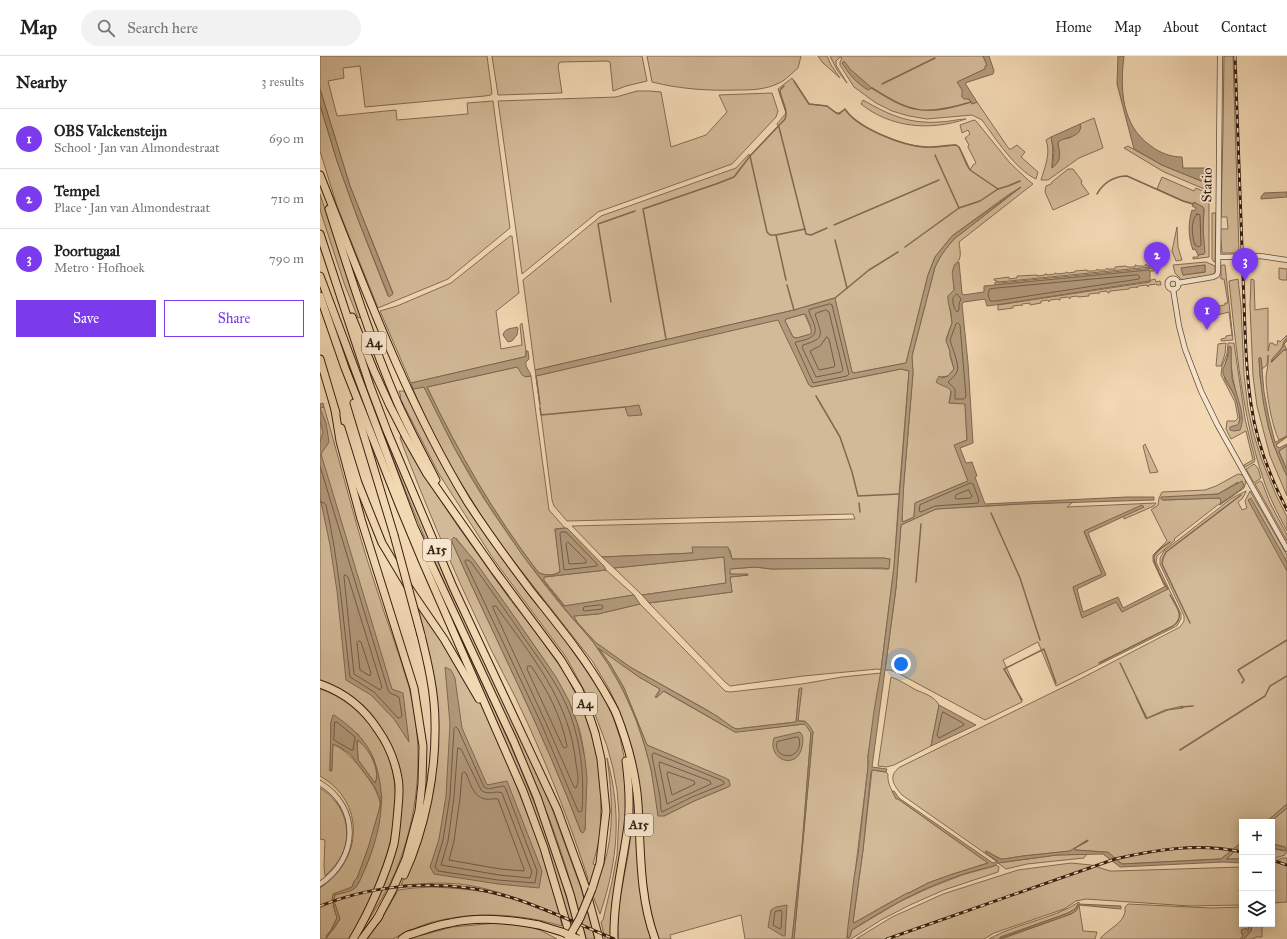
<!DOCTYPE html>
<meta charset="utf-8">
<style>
body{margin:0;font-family:"IM FELL Great Primer",serif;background:#f2f2f2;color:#222}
.controls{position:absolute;right:12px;bottom:12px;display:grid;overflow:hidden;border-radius:0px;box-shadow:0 2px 10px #0003}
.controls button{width:36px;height:36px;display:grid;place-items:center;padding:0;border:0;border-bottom:1px solid #e0e0e0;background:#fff;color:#222;font:20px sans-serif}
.you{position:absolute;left:581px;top:608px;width:14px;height:14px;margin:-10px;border:3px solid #fff;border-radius:50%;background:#1a73e8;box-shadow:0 0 0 6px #1a73e833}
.badge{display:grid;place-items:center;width:26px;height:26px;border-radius:50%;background:#7c3aed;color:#fff;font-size:13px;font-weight:700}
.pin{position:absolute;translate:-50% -33px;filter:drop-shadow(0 1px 2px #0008)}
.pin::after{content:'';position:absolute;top:21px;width:14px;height:12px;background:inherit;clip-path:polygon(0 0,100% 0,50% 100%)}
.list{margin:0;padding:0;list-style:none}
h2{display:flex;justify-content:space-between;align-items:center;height:52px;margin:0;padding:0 16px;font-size:17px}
h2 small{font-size:13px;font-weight:400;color:#767676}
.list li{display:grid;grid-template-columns:26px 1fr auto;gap:12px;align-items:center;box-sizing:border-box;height:60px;padding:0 16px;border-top:1px solid #e0e0e0}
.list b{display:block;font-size:15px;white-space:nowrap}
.list p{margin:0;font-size:13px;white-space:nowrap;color:#767676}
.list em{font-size:13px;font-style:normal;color:#767676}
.actions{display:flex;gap:8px;padding:12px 16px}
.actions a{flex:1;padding:9px 0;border:1px solid #7c3aed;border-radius:0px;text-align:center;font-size:14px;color:#7c3aed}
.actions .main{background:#7c3aed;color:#fff}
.icon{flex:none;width:22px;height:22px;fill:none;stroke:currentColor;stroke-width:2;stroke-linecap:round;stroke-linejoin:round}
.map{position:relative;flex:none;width:967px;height:883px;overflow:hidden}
header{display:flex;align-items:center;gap:24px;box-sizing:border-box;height:56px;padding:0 20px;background:#fff;border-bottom:1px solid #e0e0e0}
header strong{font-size:19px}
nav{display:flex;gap:22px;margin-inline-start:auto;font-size:14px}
.search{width:280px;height:36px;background:#f2f2f2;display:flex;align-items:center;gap:10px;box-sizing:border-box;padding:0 14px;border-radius:22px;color:#767676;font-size:15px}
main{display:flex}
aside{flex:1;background:#fff}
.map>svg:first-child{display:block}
.green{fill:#d2b997;stroke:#836c53;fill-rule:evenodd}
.water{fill:#b1997b;stroke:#7f6850;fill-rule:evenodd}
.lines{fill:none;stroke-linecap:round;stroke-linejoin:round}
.shore{stroke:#725c45;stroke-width:1}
.stream{stroke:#7f6850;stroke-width:1.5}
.tertiary-casing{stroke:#644d38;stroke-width:6}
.motorway-casing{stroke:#341f0f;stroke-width:9}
.tertiary{stroke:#f7e6ce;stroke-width:4.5}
.motorway{stroke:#f2d8b3;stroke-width:7}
.rail-casing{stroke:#341f0f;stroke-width:3}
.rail{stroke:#f7e6ce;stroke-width:1.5;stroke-dasharray:4.5;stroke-linecap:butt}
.motorway-bridge-casing{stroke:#341f0f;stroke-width:9;stroke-linecap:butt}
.motorway-bridge{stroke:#f2d8b3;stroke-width:7}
.labels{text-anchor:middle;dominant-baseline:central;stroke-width:3.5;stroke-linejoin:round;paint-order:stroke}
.shield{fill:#f7e6ce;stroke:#6e5b48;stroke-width:1}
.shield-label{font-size:13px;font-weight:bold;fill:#341f0f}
.street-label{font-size:14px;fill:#341f0f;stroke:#f7e6ce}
</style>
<header>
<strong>Map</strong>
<div class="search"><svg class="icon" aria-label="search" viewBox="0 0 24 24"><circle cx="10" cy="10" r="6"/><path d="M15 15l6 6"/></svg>Search here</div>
<nav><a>Home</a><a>Map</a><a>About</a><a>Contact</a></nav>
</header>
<main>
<aside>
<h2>Nearby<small>3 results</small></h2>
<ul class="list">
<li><span class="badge">1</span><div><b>OBS Valckensteijn</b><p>School · Jan van Almondestraat</p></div><em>690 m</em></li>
<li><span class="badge">2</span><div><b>Tempel</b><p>Place · Jan van Almondestraat</p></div><em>710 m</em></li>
<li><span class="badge">3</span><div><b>Poortugaal</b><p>Metro · Hofhoek</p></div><em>790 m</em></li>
</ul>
<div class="actions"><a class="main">Save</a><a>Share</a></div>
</aside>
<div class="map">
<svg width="967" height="883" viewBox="0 0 967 883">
<rect width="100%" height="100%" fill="#f2d8b3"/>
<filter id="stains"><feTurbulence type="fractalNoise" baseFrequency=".005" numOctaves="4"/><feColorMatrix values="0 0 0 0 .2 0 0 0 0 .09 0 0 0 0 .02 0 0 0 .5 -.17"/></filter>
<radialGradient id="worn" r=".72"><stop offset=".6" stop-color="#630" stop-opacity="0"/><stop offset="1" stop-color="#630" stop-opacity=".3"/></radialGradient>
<g class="green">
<path d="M0,0h167l5,37 -1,2 -6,1 -120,11 -5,-41 -17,2 1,10 -16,3 9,35 59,-6 1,10 71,-6 -1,-11 26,-2 17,127 -62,51 -70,29 -41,-102 -17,-55v-46l17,56 22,61 29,74 5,-3 -43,-107 -30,-97z"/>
<path d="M172,0h150l5,25 -21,5 -13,5 -3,-29 -3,-1 -46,1 -2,1 -1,3 4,27 -64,2z"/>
<path d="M327,0h154l-3,12c-6,5 -12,12 -19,15 -14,7 -28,7 -42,7 -29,1 -57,-1 -85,-8z"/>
<path d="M498,0h9l4,9 9,13 -18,-16z"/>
<path d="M510,0h153l4,9 -2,4 -27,13 5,8 -1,7 7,2 3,5 5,-2 32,47h2l6,-4 8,7 -4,5 17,15 -2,7c-20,-9 -41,-41 -54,-59l-10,-5 -45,4 -18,-3 -17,-5 -16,-8 -22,-16 -14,-22v-3l2,-4 -2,-1 -4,4v4l11,18 -10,-13z"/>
<path d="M904,0h9l6,197h-17l-2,-24h8l-1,-12h-6l2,-85z"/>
<path d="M472,22l17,26 18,2 10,7h2l6,-4c12,19 58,37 80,38 10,1 21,-1 31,-2l3,2 8,19 3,4 3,-5 3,-2 -8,-16v-1l1,-1 -4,-7 5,-4 -2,-4 -6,3 -2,-8 14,-5 2,1 34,42 17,16 6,5 -74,58c1,9 4,18 -5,23v25l-6,6 4,27 -6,16 1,4 3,8v5l4,13 -6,7 -8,1 11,14 -2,12h16l2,37 -12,5 13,36 -53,22 -1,14 -11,5 -2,-8 3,-33 9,-108 -1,-17 23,-89c5,-11 11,-19 19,-28l67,-52 -13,8 -56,41 -17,21 -7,18 -22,88 -52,10 -2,-1 -18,-74 -40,12 -259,60 -12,-90 78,-64 135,-48 13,-14 1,2 28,-30 -1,-2 9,-11 -8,-24z"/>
<path d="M317,35h12l12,1 10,55 35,-12 21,-23 -8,-17 53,-2 6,18 -2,6 -44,47 -134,48 -76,62 -24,-173 118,-4z"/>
<path d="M543,44c26,15 46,24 76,22 9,0 19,-3 27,-3 -36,12 -75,9 -105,-15z"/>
<path d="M774,62l9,30 -24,10 -31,22h-7c4,-13 10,-27 5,-40l5,-3c3,11 1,20 1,31 11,-9 7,-14 6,-26l4,-3 8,-1 11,-10 -1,-4z"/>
<path d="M808,90l34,19 42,17h2v-14h4l-1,23 -45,-19 -40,-24z"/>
<path d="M748,113h5l9,12 -1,2 8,11 -36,16 -8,-18 1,-6 5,-2 1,-2z"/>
<path d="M842,121l32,14 2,-3 13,6v63l-16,2v-2h5v-2l6,-1 -1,-26 1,-19 -10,-7 -1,2 -10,-3 -26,-12z"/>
<path d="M0,138l41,123 -3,1 -14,-35 -23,-70 -1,-5z"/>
<path d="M892,157h4l-1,49h-1l-2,-3z"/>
<path d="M857,171l1,20 4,13 -6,1 -4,-10z"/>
<path d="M190,180h2l7,57 -23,18 5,38 21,-4 -2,-20 2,-2 4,28v5l-2,1 -113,26 -31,-72 17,-5 54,-23z"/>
<path d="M886,206l9,4v6l-1,3 -32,5 -7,-7 -2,-8zM885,209v7l-22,3 -1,-7z"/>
<path d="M835,207h6v3l-162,16 -5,-2v-1l15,-2v2l8,-1v-2l20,-1v1l8,-1v-1h2v1l8,-1v-1h1l1,1 9,-1v-1h1l1,1 7,-1v-1l12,-1v1h8l2,-2v1h8l2,-2v1h8v-2l11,-1 1,1h8v-2h1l1,1h8l1,-2 1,2 8,-1z"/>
<path d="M902,209h3l8,75 -12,1v-2l5,-1v-2l6,-1 -3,-23 -12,3v-3l2,-1 1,-3 -2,-2 7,-1v-2h3l-4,-24h-3v-13z"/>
<path d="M834,212v3h-4l-1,-1 -154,15v-3l4,1z"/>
<path d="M959,212l8,1v11h-5l-3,-1z"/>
<path d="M835,223l1,3 4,-1 1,4h-4l-1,-1 -7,1 -1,2 -1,-2 -9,1 -1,2v-1l-8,1v1l-19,2v1l-2,1 -1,-2 -8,1v2l-2,-1 -8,1v2l-11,1 -1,-1 -7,1v2l-2,-2 -8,1v2h-1l-1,-1 -8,1 -1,2 -1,-2 -7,1v2l-11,2v-2l-8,1v2l-1,-1 -8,1v2l-15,2v-5l152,-23 1,-2z"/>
<path d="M918,223l3,27 3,69 4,33 5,24 8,26 15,37 11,22v14c-9,-17 -18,-34 -24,-53 -21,-63 -27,-131 -34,-197z"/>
<path d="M931,223l3,1 1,30 13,-2v43l2,-8h3l1,2h3l1,-5 2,2 7,-7v3c-4,3 -3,7 -6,11 -3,5 -8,7 -10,13h1l12,-12h3v86l-8,4c-7,-13 -13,-48 -13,-63 1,-8 3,-15 2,-22l-1,10 -5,4 -1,-11h-2l1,18 8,50 6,20 13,30v20l-17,-40 -13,-50 -4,-30 -1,-23 -2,-47z"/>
<path d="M484,258l1,1 7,16 -1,3 -14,4 -4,-1 -8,-16 1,-2z"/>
<path d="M459,263l30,66 3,2 89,-18 8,2 -10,123 -5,73 -13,103 -3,-1 -75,7 -73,10 -5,-4 -76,-79 83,-11 -2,-15 18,-2 -18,-1 -1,-5 26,-2 17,2 71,-1 45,1 2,-10 -7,-1 -151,1 -2,-9 -37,-2v5l-91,4 -30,-31 283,-7 -2,-5 -286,7 -13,-15 -2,-6 -16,-124z"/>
<path d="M906,287l-1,11 -4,12h-5l2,-22z"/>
<path d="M908,287h6l11,76 10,40 -1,3 -9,5 -1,-2 9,-5 -7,-29 -15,8 -5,-10 1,-8h8l3,-3 -3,-16 -14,-27 1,-9 5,-12zM910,290l1,1v17l2,15 9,39 -5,13v-6l2,-2c2,-9 -1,-21 -6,-30 -2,-4 -6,-9 -8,-13 -3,-9 3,-25 5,-34z"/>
<path d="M25,304h2c25,71 52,141 82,210 35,77 74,153 105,232 17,45 32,90 44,137h-4c-17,-65 -39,-128 -65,-189 -21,-49 -45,-97 -66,-146 -35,-80 -68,-161 -98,-244z"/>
<path d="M197,311l9,10 5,-1 18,134 16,18 -10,1 5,42c-5,5 -17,5 -22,1 -44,-58 -80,-120 -111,-185z"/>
<path d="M104,331c15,30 29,60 46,89 16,27 34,53 52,78 14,20 29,39 44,57 9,11 20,21 28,32 37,50 58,110 64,171l6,2 30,-15 34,-14 1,-7 -82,-35 -23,-57 -14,-24 -12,-17 41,30 21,12 -5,8h2l6,-6 72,41 69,-8 2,1 5,7 -9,115 -10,92h-47l-4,-24 -71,20 1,4h-12l-5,-14 -5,-22 -4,-30 -5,-79 -3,-24 -6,-24 -13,-38 -9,-19 -16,-27 -99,-126 -44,-71 -18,-33 -19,-43z"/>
<path d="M79,335h5l43,81 127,179 28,43 11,23 7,21 5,23 2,53 -14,125h-8l-4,-17 2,-2 9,-38 5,-27 2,-40 -2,-25 -4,-22 -6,-22 -17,-45 -24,-44 -72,-97 -55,-86 -39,-76 1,-1z"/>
<path d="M4,351c17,58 31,117 50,174 11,36 25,71 35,106 15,58 11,120 -10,176 -10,27 -27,52 -43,76l43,-112 -3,-67 -7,-19 -7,-12 -12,-14 -50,-34v-273z"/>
<path d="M63,376l12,23 112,253 43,95 32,88 13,48h-9c-13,-53 -30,-107 -52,-158 -25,-61 -55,-120 -82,-181 -25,-55 -48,-111 -69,-168z"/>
<path d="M81,379l26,45 30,45 52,73 32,41 25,36 18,36 8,24 6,24 3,40 -1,38 -7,27 10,3c12,-35 9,-73 4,-109 15,56 11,102 -7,156l-13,-34 1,-1c-17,-54 -37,-104 -60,-155 -15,-34 -34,-66 -49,-100 -29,-61 -55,-123 -79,-186zM136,482c24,30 46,61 68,93 21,30 43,59 54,94 11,35 7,69 7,105l-4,2c-37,-99 -86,-193 -129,-290z"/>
<path d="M825,388l13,28 -8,1 -7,-27z"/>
<path d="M967,390v24l-8,-18 1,-2z"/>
<path d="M934,408l4,4 3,10 -7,5 -8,-14z"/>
<path d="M918,418l5,1 3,6 -2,7 -24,17 -1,-1 -45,35 1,1 -18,16 -1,6 25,52v5l-4,7 -121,60 -18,-44 -35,18 19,42 -37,18 -87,-47 -8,-3h-5l11,-82 5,-63 35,-16 84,-5 53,-2 -6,5 89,-4 -2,3 -30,13v-3l-40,16 18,42 -29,13 9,30 34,-16 6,11 44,-26 -1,1 -12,-26v-6l14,-14 -15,-30 -1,-1 7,-5 1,-7 3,-6 43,-2 11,-4zM918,426l-12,17 -6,5 1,-3 -1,-3 -57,2 -2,-2 57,-4z"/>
<path d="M940,425l2,1 8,21 17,32v6l-32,-57z"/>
<path d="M926,435v1l-4,7 -4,3 4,8 5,-2 -2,-7 5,-10 37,64v249l-21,18h-24v20l-21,17 -99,5 -14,-11 -3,-1 -30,-2v-2l13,-7 -1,-1 -17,11 -47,5 -19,3h-3l-15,-8 -1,2 13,8h-2l-94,-66c-8,-9 -15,-19 -2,-28l180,-88 100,-52 4,-6v-5l-24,-52v-6l4,-7 68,-53z"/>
<path d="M404,501l2,26 -84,12 -28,-27z"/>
<path d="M286,514l28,25 -69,11 -22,-27 1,-2z"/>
<path d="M91,541l31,43 48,79 51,130 19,66c-33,-13 -65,-27 -101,-31 -19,-2 -39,0 -58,1l13,-30 15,-45 7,-49 1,-39z"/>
<path d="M320,548l85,87 5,1 72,-8 40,-7 39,-4 -13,83v11l-21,171 5,-8 47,-28 30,-14 33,-13 32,-9 2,-1 3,2 -1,5 -54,18 -34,15 -29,15 -30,19h-57l19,-207 -8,-11h-7l1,-32 -3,33 -60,7 -4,-2 -25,-17 -77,-43 -35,-25 -21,-23v-3l24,-2z"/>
<path d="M571,621c9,3 16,8 25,13 8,3 19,7 23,15l-8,41 -37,19 -8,2 -8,-1z"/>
<path d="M0,633c19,6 36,19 49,35 54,65 15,151 -20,215h-29v-51c43,-28 46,-86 0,-112zM11,666l27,12 16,25 8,39 -13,61 -11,25 -4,5 -19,6 -1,4 -1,-5c6,-2 16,-4 20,-8 6,-7 29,-76 27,-84 -3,-17 -31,-52 -47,-58l-3,27zM15,848l5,15 -7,11 -7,6 5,-6 6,-12 -4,-13z"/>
<path d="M37,684c3,2 6,4 8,6 7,9 15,27 10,37l-17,-23z"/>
<path d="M552,714l14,2 2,2c-1,9 4,18 10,25l90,64 -38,12 -22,8 -39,20 -35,20 -1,-1 10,-72z"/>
<path d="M313,725l20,158h-35c-2,-28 5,-56 10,-83 4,-25 5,-49 5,-75z"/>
<path d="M0,732c25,15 35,46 19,72 -4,6 -9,11 -14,16l-1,-10 1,-26 -5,-1z"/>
<path d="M967,752v43l-2,4 -13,4v-11l12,3 1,-4 -13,-3v-22h-2z"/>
<path d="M922,789v14h-16z"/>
<path d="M767,798l-3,4 -57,6 -21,5 -8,-6 59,-8z"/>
<path d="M963,802h4v44l-15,1v-41z"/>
<path d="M751,807l20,2 19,6h5l127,-4v38l-52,1 -104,-7 -10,2 -12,8 -70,24 -10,6h-128l36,-22 51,-23 75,-24z"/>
<path d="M112,831c24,1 48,3 72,9 19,5 37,13 56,21l2,9c-44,-13 -89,-15 -133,-3 -9,3 -18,7 -26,10 -3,2 -7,5 -11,6 -7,0 -17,0 -25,0l14,-19 17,-30 15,-2z"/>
<path d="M759,846v2l-4,5 -7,4 -68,24v2h-11c28,-16 62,-19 90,-37z"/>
<path d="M808,848l82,4 32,-1v17h7l-1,8h-7l2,4 -3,3h-140c8,-11 27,-16 25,-32z"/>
<path d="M759,849l4,26 14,1 -2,7h-94l70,-25 5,-3z"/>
<path d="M177,867l26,2 17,5 17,9h-149l44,-12z"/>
<path d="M932,868h10v13h-6l-3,2h-9l7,-8z"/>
</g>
<g class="water">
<path d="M663,0h6l5,15 -1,3 -28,9 12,19 -5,2 -3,-5h-5l-2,-2v-7l-5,-8 28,-13v-3l2,-1z"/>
<path d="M798,0h6c-4,32 -3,69 27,90 9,7 20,11 31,11l1,11h23v15l-44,-18 -28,-16 -17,-65z"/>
<path d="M524,5l6,8 22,19 -4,2c-12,-7 -19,-16 -26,-27z"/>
<path d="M0,33l30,97 43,108 -4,3 -30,-75 -22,-61 -17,-56z"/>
<path d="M760,68c3,14 -14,12 -22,18 1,12 5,17 -6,26l2,-16 -3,-15z"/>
<path d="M701,131l-67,52c-8,9 -14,17 -19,28l-23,89 1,17 -9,108 -2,40 1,1 11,-5 1,-14 53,-22 -14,-36 13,-5 -2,-36 -16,-1 2,-8v-4c-3,-5 -10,-5 -15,-9l3,-6 3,2 6,-2 6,-7 -4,-15v-3l-4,-10 6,-18 -1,-10 -3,-12v-5l6,-6c0,-11 -6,-21 5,-28l3,31 1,2 21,-3v-6l165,-16 1,1v10l-155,24 -8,1 -2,-7 -21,3 -2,2 6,59 5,80 -13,5 6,15 6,-1 5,14 -2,1 10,27 141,-7h28v3l-134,4 -84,5 -35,16 -5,63 -24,179 15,2 -1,3 -14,-2 -1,2 -8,78 -10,72 1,1 53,-30h2l19,-10 22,-8 38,-12 -90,-64h-2l-4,-8h2l5,7 94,65 5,-2 -13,-8 1,-2 14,8h4l19,-3 47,-5 18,-11v1l-13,7v2l30,2h3l14,12 99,-5 21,-17v3l-16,14h16v4l-19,-1 -103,5 -17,-13 -46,1 -53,7 -6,1 -4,3c-11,3 -22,5 -33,9 -38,12 -75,33 -109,55l-2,7 -3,1 1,-12 6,-48 4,-23 10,-88v-11l6,-45 7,-41 13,-103 15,-196 -8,-2 -89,18 -3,-2 -31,-65 -242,56 -1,-6 259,-60 41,-12 17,74 2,1 52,-10 22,-88 7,-18 17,-21zM484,258l2,1c2,5 6,13 5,19l-14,4 -4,-1 -8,-16 1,-2z"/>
<path d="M967,136v5l-26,2v-2l3,-4z"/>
<path d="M874,146l9,5 1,2 -1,19 2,25 -1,1 -6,1 -3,-6 -2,1c-5,-13 -5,-27 -1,-40l2,1 2,-3 -4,-2z"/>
<path d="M885,209v7l-22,3 -2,-7z"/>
<path d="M197,271l1,1 -1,7 -5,6 -4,1 -5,-7c2,-7 7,-6 14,-8z"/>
<path d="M967,282v3l-3,3 3,6h-3l-13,12c1,-5 7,-8 10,-13 3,-4 2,-8 6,-11z"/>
<path d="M909,290l2,1c0,10 0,20 1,31 3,15 15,38 8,52l-6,1 -4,-1v-3l7,-2 2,-2 1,-5 -3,-15 -3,-9 -11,-20v-5l5,-12z"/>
<path d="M206,295h2l1,8 -3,3c-1,5 4,9 5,14 -11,2 -8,-2 -14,-9l-90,20c31,65 67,128 111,185 5,4 17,4 22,0l-5,-43 12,-1 37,38 2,4 -62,7v4l20,25 70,-11 6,9 -42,10 -24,2 3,6 18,20 35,25 87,49 15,11 4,2 60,-7 3,-33 1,-1h2l-4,33c9,0 11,3 15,11l-19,207h-2l10,-92 9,-114 -4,-6 -3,-3 -66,8h-3l-71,-41 -8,7 4,-9 -21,-12 -41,-29 12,16 14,24 23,57 76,32c5,2 7,3 7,9l-2,1 -34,14 -30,15h-6l-7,-47 -6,-22 -9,-28 -14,-31 -14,-24 -15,-22 -27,-32 -43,-54 -35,-52 -33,-55 -31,-62 -11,2 -2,-6 113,-26 2,-1z"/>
<path d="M939,302h2l3,34 5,26 6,24h1l11,-6v1l-11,8 3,3 8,-4v2l-7,4 -1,2 8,18v6c-19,-38 -26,-75 -28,-118z"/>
<path d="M3,347l1,4 -4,1 6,15 3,19 -8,12 71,235 11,4 6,49 -15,-23 -23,-24 -25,-15 -9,-89 -7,-46 -10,-48v-55l3,-10 -3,-11v-17z"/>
<path d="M319,349l3,10 -14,1 -3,-9z"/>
<path d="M922,425l2,5 -4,4 -20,14 1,-3 -1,-3 -57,2 -2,-1v-2l57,-3z"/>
<path d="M931,442l36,64v9l-39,-71z"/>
<path d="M822,449l2,2 -56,26 18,42 -29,14 6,23 35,-15 5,11 43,-22 2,3 -46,23 -6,-10 -34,16 -9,-31 29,-13 -18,-43z"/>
<path d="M134,481l3,3 17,20 37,52 45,65 13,24 9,25 7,33 2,19 -2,52 -2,3 -2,-1c-37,-99 -86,-193 -129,-290v-3z"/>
<path d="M372,491h36l4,12 151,-1 7,1 -1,10 -7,-1 -110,1 -17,-2 -25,2v5h18v1l-18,2 2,15 -83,11 -7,-8 84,-12 -2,-26 -110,11 -12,-11 91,-4z"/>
<path d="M125,611l6,3 4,8 2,15 5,35 25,57 20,-4 35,90 -3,17 -41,-4 -64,-10 -4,-7 9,-28 7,-43 4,-72z"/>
<path d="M816,641l11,21 18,-8 18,-4v2l-15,2 -22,9z"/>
<path d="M619,649l37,20 -45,21z"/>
<path d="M13,659h1c16,11 33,25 40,45 14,37 6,74 -9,109 -3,6 -5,14 -10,19 -4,4 -14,5 -20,7l-1,4 1,4 -2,1 -1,-4 1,-6 19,-7 2,-6 3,-3 11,-30 13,-45 -6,-16 -25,-33 -7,-5 -10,-5 -1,27h-2l1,-49zM37,684c11,7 25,30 18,43l-17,-23z"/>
<path d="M480,676c4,4 3,9 2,15 -5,24 -35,13 -28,-9z"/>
<path d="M967,748v4l-2,2 -15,12h-4z"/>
<path d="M952,788l13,3 1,4 -14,-3z"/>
<path d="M15,848l5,15 -14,20v-2l5,-7 6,-12 -4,-13z"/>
<path d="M758,848l43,2v3l-42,-4 -3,6 -5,3 -71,25v-1l68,-25 7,-4z"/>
<path d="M467,849l-2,31h-2l-15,-9 3,-17 5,-3z"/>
<path d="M929,868h3l-1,7 -7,8h-4l3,-3 -2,-6 5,-2 2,3z"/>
</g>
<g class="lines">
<g class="shore">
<path d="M877,158l3,1 1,30 -2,2 -4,-2c-3,-9 -5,-24 2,-31z"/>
<path d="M818,219l2,2 -1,2 -143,22h-6l-2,-6 1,-4 1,-2z"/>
<path d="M637,238l4,5 -2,5v6l-2,2c-3,-3 -5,-11 -4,-14z"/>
<path d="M510,248l2,1 17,69 -2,2 -34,7 -18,-40 1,-1c24,-5 22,-10 13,-30v-2z"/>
<path d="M506,254l3,2 14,58 -2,2 -25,5 -14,-30 1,-2c24,-7 18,-11 12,-31l2,-1z"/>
<path d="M638,267l2,2 6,72 -2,2h-9v-10l-7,-7c3,-3 7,-6 9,-10 3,-7 -5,-24 -7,-32l6,-16z"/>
<path d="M507,281l2,2 6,27 -1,1 -15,3 -9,-19 10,-5z"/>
<path d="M0,410l68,224 2,3 9,4 3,19 -2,2h-2l-24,-26 -24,-15c-7,-58 -11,-115 -24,-172l-2,-2 -4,-1"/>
<path d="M651,427l2,1 6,16 -1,3 -43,3 -14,6 -2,-1 1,-6z"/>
<path d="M649,434l3,6 -1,2 -14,1 -2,-1 1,-3z"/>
<path d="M241,476h5l31,32v2l-33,4 -4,-36z"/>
<path d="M248,486l18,18v3l-17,1 -3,-20z"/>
<path d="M146,504h2l3,2c19,27 38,53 56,80 19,27 38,52 47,84 8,27 10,57 8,85l-1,1 -3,-1 -37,-88 -72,-153 -4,-8z"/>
<path d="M25,519l3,2 34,110 -2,3 -26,-16 -10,-97z"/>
<path d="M281,549l2,1 -1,3 -18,2 -1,-1 1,-3z"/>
<path d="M173,550h3c35,49 74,95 80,158 1,7 4,17 0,24l-2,-1 -29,-66 -52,-113z"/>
<path d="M39,585l2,1 10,31 -1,3 -10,-6 -3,-27z"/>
<path d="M208,610h3c17,25 30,50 36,80l-1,2 -3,-1 -36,-78z"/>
<path d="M623,656l20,11 1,2 -25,13 -2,-3 5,-21z"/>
<path d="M15,666h2l18,15 -2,13h-2l-17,-10z"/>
<path d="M136,671l2,2 26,58 4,2 15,-3 2,1 32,84 -2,12 -37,-3 -60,-9 -3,-4 8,-27 7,-44 4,-67z"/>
<path d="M477,681l2,1c5,24 -27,22 -22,4z"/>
<path d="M138,692l3,1 20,41c7,6 14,0 21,3l30,79 -2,6 -31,-3 -58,-10 7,-24 6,-44z"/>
<path d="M334,697l67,27 3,2v2l-32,13 -30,15 -1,-2 -1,-13 -8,-41z"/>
<path d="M340,706l50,19 1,3 -44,20 -8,-40z"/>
<path d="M144,716l2,1c4,9 7,24 19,26 4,1 9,-1 13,0l26,70v2l-24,-2 -51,-9 5,-19 6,-43 2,-24z"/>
<path d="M348,716l26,9 1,3 -23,11 -5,-21z"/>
<path d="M457,855l4,-1 1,2 -1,16 -1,1 -7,-4 2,-13z"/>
</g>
<g class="stream">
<path d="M474,25l15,23 18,2 9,7 3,1 6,-5c12,19 58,37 80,38 10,1 21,-2 31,-2l3,2 11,23 28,19"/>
<path d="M562,28l53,-26"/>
<path d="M464,30l-4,4c0,9 9,19 5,29l-35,37 17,76 3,3h6l29,-6"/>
<path d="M552,32c39,25 53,28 99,14"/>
<path d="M459,71l27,107 5,1 16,-7"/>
<path d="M615,99l24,53"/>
<path d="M777,138c6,-11 17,-18 30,-18l56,25 10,3"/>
<path d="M514,169l105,-45"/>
<path d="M456,179l10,45"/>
<path d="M515,184l12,48"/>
<path d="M585,191l54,-39 21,-7 18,-12 10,-3 12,-5"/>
<path d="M467,229l7,25"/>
<path d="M515,242l34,-28 29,-18"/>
<path d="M291,246l-13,-78 37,-13"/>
<path d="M346,283l-23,-130 73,-25 18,-7 16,-21"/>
<path d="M216,320l4,28"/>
<path d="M496,340l24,41 12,35 6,24 41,-2"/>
<path d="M220,352l1,7 84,-8"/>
<path d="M539,447l1,9"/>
<path d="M671,457l29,65 20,62"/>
<path d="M596,526l5,-58"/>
<path d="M848,533c-4,-6 -15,-26 -14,-32 2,-7 11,-11 16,-15"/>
<path d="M870,567l-28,-59 1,-6 3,-6 75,-57"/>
<path d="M779,607l74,-37c13,-9 3,-20 -3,-31"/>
<path d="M800,607l26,54"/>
<path d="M922,627l2,-3 -6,-10 49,-30"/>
<path d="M702,644l-18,-31 40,-20 12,34"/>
<path d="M861,651l12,-1"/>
<path d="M860,694l85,-54 5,-10 17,-10"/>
</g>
<g class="tertiary-casing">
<g id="tertiary">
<path d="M898,201l42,-1 27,4"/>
<circle cx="853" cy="228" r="5.5"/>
<path d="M858,227l35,-6 4,-2 1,-3 2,-216"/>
<path d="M853,233l6,37 6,23 16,42 16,33 70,125"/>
<path d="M0,727c40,24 39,75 0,101"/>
</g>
</g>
<g class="motorway-casing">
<g id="motorway">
<path d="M0,119c44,111 85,224 147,326 20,31 42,61 64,90 26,33 52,64 73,100 4,7 9,15 12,22 11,28 20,62 22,91 3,45 1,92 17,135"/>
<path d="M9,153c21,66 42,132 69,195 12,26 25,51 38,76"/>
<path d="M0,178l50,152 17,45 66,156 104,222 28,77 14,53"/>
<path d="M0,220l94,251 100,215 23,55 33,97 12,45"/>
<path d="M0,240l25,72 55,139 22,53 101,231 21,57 27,91"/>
<path d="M32,261l22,54 16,35 16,31 21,37 68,97 66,89 18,30 9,22 7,21 6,26 5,52 -6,52 -8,26"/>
<path d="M0,303l16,54"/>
<path d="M34,347l40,132"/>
<path d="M15,354l5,31 21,78 53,169 9,58 -1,37 -3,28 -13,48 -14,32 -15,28"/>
<path d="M21,372l17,55 24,60 27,45 35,51 35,60"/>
<path d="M0,628c26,9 44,24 58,46 10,14 17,31 20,48 2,9 1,20 0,30 -1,12 -2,25 -4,36 -8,30 -25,69 -41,95"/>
<path d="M84,819c21,-46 32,-102 31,-152 0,-30 -7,-60 -14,-88"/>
<path d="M42,883l17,-23"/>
<path d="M82,883l6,-4c14,-4 28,-10 42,-12 29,-7 60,-3 89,2"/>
<path d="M294,883c-1,-36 8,-72 13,-107 4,-24 2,-48 -1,-71"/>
</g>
</g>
<use href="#tertiary" class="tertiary"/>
<use href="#motorway" class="motorway"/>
<g class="rail-casing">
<g id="rail">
<path d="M915,0l10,274c1,25 2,49 6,74 5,37 19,73 36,106"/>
<path d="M952,804l15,5"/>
<path d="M0,850c63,-25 135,-28 199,-6 32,11 64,26 95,39"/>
<path d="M567,883l228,-80c43,-10 83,-16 127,-7"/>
</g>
</g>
<use href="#rail" class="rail"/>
<g class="motorway-bridge-casing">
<g id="motorway-bridge">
<path d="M74,479l27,100"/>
<path d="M219,869l23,7 16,7"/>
<path d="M248,883l12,-21 12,-29"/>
</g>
</g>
<use href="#motorway-bridge" class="motorway-bridge"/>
</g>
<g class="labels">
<g class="shield">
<rect x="42" y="276" width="24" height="22" rx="3"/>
<rect x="103" y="483" width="28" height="22" rx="3"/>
<rect x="253" y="637" width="24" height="22" rx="3"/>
<rect x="305" y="758" width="28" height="22" rx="3"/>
</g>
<g class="shield-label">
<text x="54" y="287">A4</text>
<text x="117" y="494">A15</text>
<text x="265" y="648">A4</text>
<text x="319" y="769">A15</text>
</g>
<g class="street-label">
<text transform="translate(887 129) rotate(-89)">Statio</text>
</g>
</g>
<rect width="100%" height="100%" filter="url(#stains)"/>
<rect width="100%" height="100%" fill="url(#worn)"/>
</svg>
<div class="controls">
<button>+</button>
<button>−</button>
<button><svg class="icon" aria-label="layers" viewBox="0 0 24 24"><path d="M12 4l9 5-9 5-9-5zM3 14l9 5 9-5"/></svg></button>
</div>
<div class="you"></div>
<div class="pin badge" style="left:887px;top:274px">1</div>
<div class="pin badge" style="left:837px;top:219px">2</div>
<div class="pin badge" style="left:925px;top:225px">3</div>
</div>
</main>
